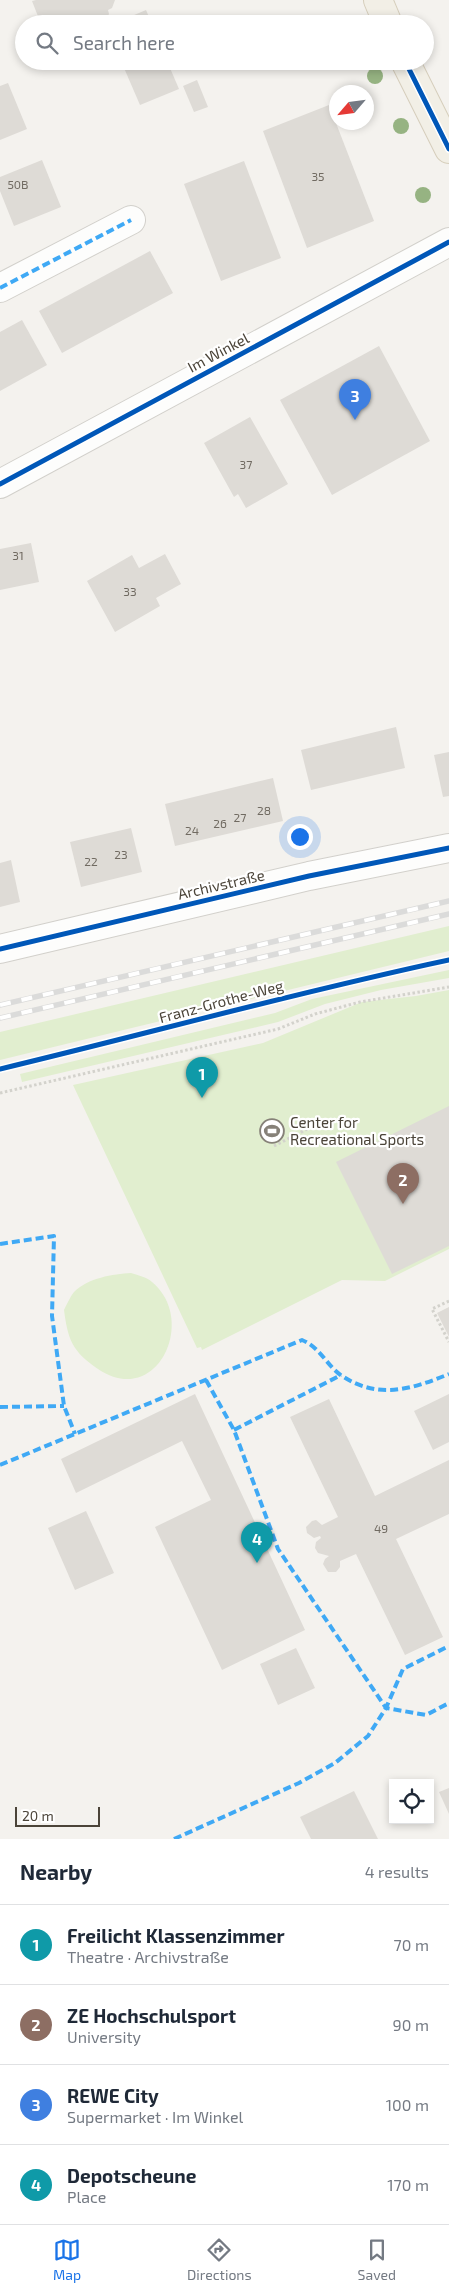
<!DOCTYPE html>
<meta charset="utf-8">
<style>
body{margin:0;font-family:"Exo 2",sans-serif;background:#f6f6f7;color:#1f2937}
.controls{position:absolute;right:15px;bottom:15px;display:grid;overflow:hidden;border-radius:0px;box-shadow:0 2px 8px #0003}
.controls button{width:45px;height:45px;display:grid;place-items:center;padding:0;border:0;border-bottom:1px solid #e0e1e3;background:#fff;color:#1f2937;font:25px sans-serif}
.compass{position:absolute;left:329px;top:85px;width:45px;height:45px;border-radius:50%;background:#fff;box-shadow:0 2px 8px #0003;rotate:242deg}
.scale{position:absolute;left:15px;bottom:12px;width:85px;box-sizing:border-box;padding-left:5px;border:2px solid #4b4439;border-top:0;font-size:14px;line-height:18px;white-space:nowrap;color:#4b4439;-webkit-text-stroke:4px #fff;paint-order:stroke}
.you{position:absolute;left:299px;top:836px;width:18px;height:18px;margin:-12px;border:4px solid #fff;border-radius:50%;background:#1a73e8;box-shadow:0 0 0 8px #1a73e833}
.badge{display:grid;place-items:center;width:32px;height:32px;border-radius:50%;background:#1a73e8;color:#fff;font-size:16px;font-weight:700}
.pin{position:absolute;translate:-50% -41px;filter:drop-shadow(0 1px 2px #0008)}
.pin::after{content:'';position:absolute;top:26px;width:18px;height:15px;background:inherit;clip-path:polygon(0 0,100% 0,50% 100%)}
.list{margin:0;padding:0;list-style:none}
h2{display:flex;justify-content:space-between;align-items:center;height:65px;margin:0;padding:0 20px;font-size:21px}
h2 small{font-size:16px;font-weight:400;color:#747a83}
.list li{display:grid;grid-template-columns:32px 1fr auto;gap:15px;align-items:center;box-sizing:border-box;height:80px;padding:0 20px;border-top:1px solid #e0e1e3}
.list b{display:block;font-size:19px;white-space:nowrap}
.list p{margin:0;font-size:16px;white-space:nowrap;color:#747a83}
.list em{font-size:16px;font-style:normal;color:#747a83}
.icon{flex:none;width:28px;height:28px;fill:none;stroke:currentColor;stroke-width:2;stroke-linecap:round;stroke-linejoin:round}
.map{position:relative;flex:none;width:449px;height:1839px;overflow:hidden}
.search{position:absolute;background:#fff;box-shadow:0 2px 8px #0003;left:15px;right:15px;top:15px;height:55px;display:flex;align-items:center;gap:12px;box-sizing:border-box;padding:0 18px;border-radius:28px;color:#747a83;font-size:19px}
.sheet{height:385px;background:#fff}
nav{display:flex;justify-content:space-around;align-items:center;box-sizing:border-box;height:70px;border-top:1px solid #e0e1e3;background:#fff;font-size:14px;color:#747a83}
nav a{display:grid;justify-items:center;gap:2px}
nav .on{color:#1a73e8}
.map>svg:first-child{display:block}
.green{fill:#e1eecf}
.building{fill:#dedbd6}
.lines{fill:none;stroke-linecap:round;stroke-linejoin:round}
.minor-casing{stroke:#d2d0cb;stroke-width:30}
.major-casing{stroke:#d6cebb;stroke-width:30}
.path{stroke:#d3d2cc;stroke-width:3;stroke-dasharray:2.5 2.5;stroke-linecap:butt}
.minor{stroke:#fdfdfc;stroke-width:28}
.major{stroke:#f2efe6;stroke-width:28}
.rail-casing{stroke:#dbdbda;stroke-width:5.5}
.rail{stroke:#fff;stroke-width:4;stroke-dasharray:11;stroke-linecap:butt}
.quiet{stroke:#3fa9f5;stroke-width:4;stroke-dasharray:8 4;stroke-linecap:butt}
.cycleway-casing{stroke:#fff;stroke-width:8}
.cycleway{stroke:#0057b8;stroke-width:5}
.tree{fill:#96b382}
.labels{text-anchor:middle;dominant-baseline:central;stroke-width:4.5;stroke-linejoin:round;paint-order:stroke}
.number-label{font-size:12px;fill:#706a61}
.street-label{font-size:15px;fill:#4b4439;stroke:#fff}
.poi-label{font-size:15px;fill:#4b4439;stroke:#fff;text-anchor:start}
</style>
<div class="map">
<svg width="449" height="1839" viewBox="0 0 449 1839">
<rect width="100%" height="100%" fill="#f4f2ee"/>
<g class="green">
<path d="M449,926v25l-449,109v-28z"/>
<path d="M449,970v8l-68,12 -56,14 -47,18 -256,60 -2,-8 255,-61 37,-14z"/>
<path d="M449,990v259l-64,32 -43,-1 -140,70 -1,-3 -4,1 -124,-263 190,-42 99,-41 54,-6z"/>
<path d="M131,1273c6,2 16,4 21,9 46,38 5,127 -54,87 -26,-18 -30,-29 -34,-59 3,-6 6,-13 10,-18 14,-14 39,-18 57,-19z"/>
</g>
<g class="building">
<path d="M36,0h79l-3,8 -4,2 1,4 -3,5 -9,5h-56l-9,-23z"/>
<path d="M146,10l6,14h-39z"/>
<path d="M121,61h46l12,28 -39,16z"/>
<path d="M197,80l11,27 -14,5 -11,-26z"/>
<path d="M8,83l19,46 -27,11v-54z"/>
<path d="M329,105l45,116 -67,27 -44,-117z"/>
<path d="M42,160l19,47 -47,19 -14,-35v-14z"/>
<path d="M244,161l37,97 -60,23 -37,-97z"/>
<path d="M150,251l23,42 -111,60 -23,-42z"/>
<path d="M22,320l25,45 -47,26v-59z"/>
<path d="M379,346l51,95 -98,54 -52,-95z"/>
<path d="M250,417l38,67 -42,24 -8,-14 -4,3 -30,-54z"/>
<path d="M31,543l8,39 -39,8v-41z"/>
<path d="M165,554l16,30 -25,14 4,8 -45,26 -28,-51 45,-26 7,13z"/>
<path d="M396,727l9,41 -94,22 -10,-40z"/>
<path d="M449,752v44l-6,1 -9,-42z"/>
<path d="M273,778l10,43 -108,25 -10,-42z"/>
<path d="M131,828l11,44 -61,15 -11,-45z"/>
<path d="M11,860l9,42 -20,5v-44z"/>
<path d="M449,1106v140l-57,28 -56,-112z"/>
<path d="M449,1307v30l-12,-24z"/>
<path d="M195,1394l110,236 -83,40 -67,-143 56,-27 -29,-59 -106,52 -15,-34z"/>
<path d="M449,1394v48l-16,8 -19,-39z"/>
<path d="M329,1399l46,97 74,-36v54l-53,25 47,98 -38,18 -49,-101 -16,7v6l-4,5h-8l-5,-8 2,-5 4,-3 -11,-3 -3,-5 1,-6 5,-4 -1,-2 -6,2 -7,-5 -1,-6 6,-6 4,-1 6,5 16,-8 -48,-100z"/>
<path d="M86,1511l28,62 -39,17 -27,-62z"/>
<path d="M296,1648l19,40 -37,17 -18,-41z"/>
<path d="M449,1788v26l-10,-22z"/>
<path d="M354,1791l24,48h-67l-11,-22z"/>
</g>
<g class="lines">
<g class="minor-casing">
<g id="minor">
<path d="M0,288l131,-68"/>
<path d="M0,484l449,-242"/>
<path d="M0,949l309,-73 140,-28"/>
</g>
</g>
<g class="major-casing">
<g id="major">
<path d="M378,0l10,24"/>
<path d="M405,61l44,88"/>
</g>
</g>
<g class="path">
<path d="M0,1093l278,-64 37,-15 45,-12 89,-15"/>
<path d="M274,1146l45,-23"/>
<path d="M449,1301l-17,8 17,33"/>
</g>
<use href="#minor" class="minor"/>
<use href="#major" class="major"/>
<g class="rail-casing">
<g id="rail">
<path d="M0,1005l449,-104"/>
<path d="M0,1018l449,-104"/>
</g>
</g>
<use href="#rail" class="rail"/>
<g class="quiet">
<path d="M0,288l131,-68"/>
<path d="M0,1244l54,-8 -2,80 12,90 11,28"/>
<path d="M206,1380l28,50 44,119 108,159 40,7 23,-12"/>
<path d="M0,1407l64,-1"/>
<path d="M234,1430l107,-55"/>
<path d="M0,1465l302,-125c19,8 24,25 40,36 37,24 70,13 107,-2"/>
<path d="M174,1839l125,-56 36,-20 33,-27 18,-28 17,-39 46,-23"/>
</g>
<g class="cycleway-casing">
<g id="cycleway">
<path d="M405,61l44,88"/>
<path d="M0,484l449,-242"/>
<path d="M0,949l309,-73 140,-28"/>
<path d="M0,1069c150,-36 298,-77 449,-109"/>
</g>
</g>
<use href="#cycleway" class="cycleway"/>
</g>
<g class="tree">
<circle cx="375" cy="76" r="8"/>
<circle cx="401" cy="126" r="8"/>
<circle cx="423" cy="195" r="8"/>
</g>
<defs>
<g id="stadium-ring" transform="scale(1.25)"><circle r="9.5" fill="#fff" stroke="#868178" stroke-width="1.5"/><path d="M0-5a6.5 5 0 1 0 0 10a6.5 5 0 1 0 0-10ZM-3.5-1.8h7v3.6h-7Z" fill="#868178"/></g>
</defs>
<g fill-rule="evenodd">
<use href="#stadium-ring" x="272" y="1131"/>
</g>
<g class="labels">
<g class="number-label">
<text x="318" y="176">35</text>
<text x="18" y="184">50B</text>
<text x="246" y="464">37</text>
<text x="18" y="555">31</text>
<text x="130" y="591">33</text>
<text x="264" y="810">28</text>
<text x="240" y="817">27</text>
<text x="220" y="823">26</text>
<text x="192" y="830">24</text>
<text x="121" y="854">23</text>
<text x="91" y="861">22</text>
<text x="381" y="1528">49</text>
</g>
<g class="street-label">
<text transform="translate(218 352) rotate(-28)">Im Winkel</text>
<text transform="translate(221 884) rotate(-13)">Archivstraße</text>
<text transform="translate(221 1001) rotate(-15)">Franz-Grothe-Weg</text>
</g>
<g class="poi-label">
<text x="290" y="1122">Center for<tspan x="290" dy="17">Recreational Sports</tspan></text>
</g>
</g>
</svg>
<div class="controls">
<button><svg class="icon" aria-label="locate" viewBox="0 0 24 24"><circle cx="12" cy="12" r="6"/><path d="M12 2v4M12 18v4M2 12h4M18 12h4"/></svg></button>
</div>
<svg class="compass" viewBox="-18 -18 36 36"><path d="M0-13l5 13h-10z" fill="#e53935"/><path d="M0 13l5-13h-10z" fill="#747a83"/></svg>
<div class="scale">20 m</div>
<div class="you"></div>
<div class="pin badge" style="left:202px;top:1098px;background:#0f9aa8">1</div>
<div class="pin badge" style="left:403px;top:1204px;background:#8d6e63">2</div>
<div class="pin badge" style="left:355px;top:420px;background:#3f7fe0">3</div>
<div class="pin badge" style="left:257px;top:1563px;background:#0f9aa8">4</div>
<div class="search"><svg class="icon" aria-label="search" viewBox="0 0 24 24"><circle cx="10" cy="10" r="6"/><path d="M15 15l6 6"/></svg>Search here</div>
</div>
<section class="sheet">
<h2>Nearby<small>4 results</small></h2>
<ul class="list">
<li><span class="badge" style="background:#0f9aa8">1</span><div><b>Freilicht Klassenzimmer</b><p>Theatre · Archivstraße</p></div><em>70 m</em></li>
<li><span class="badge" style="background:#8d6e63">2</span><div><b>ZE Hochschulsport</b><p>University</p></div><em>90 m</em></li>
<li><span class="badge" style="background:#3f7fe0">3</span><div><b>REWE City</b><p>Supermarket · Im Winkel</p></div><em>100 m</em></li>
<li><span class="badge" style="background:#0f9aa8">4</span><div><b>Depotscheune</b><p>Place</p></div><em>170 m</em></li>
</ul>
</section>
<nav>
<a class="on"><svg class="icon" aria-label="map" viewBox="0 0 24 24"><path d="M3 6l6-2 6 2 6-2v14l-6 2-6-2-6 2zM9 4v14M15 6v14"/></svg>Map</a>
<a><svg class="icon" aria-label="directions" viewBox="0 0 24 24"><path d="M12 3l9 9-9 9-9-9zM9 14v-3h6M13 9l2 2-2 2"/></svg>Directions</a>
<a><svg class="icon" aria-label="saved" viewBox="0 0 24 24"><path d="M7 4h10v16l-5-4-5 4z"/></svg>Saved</a>
</nav>
